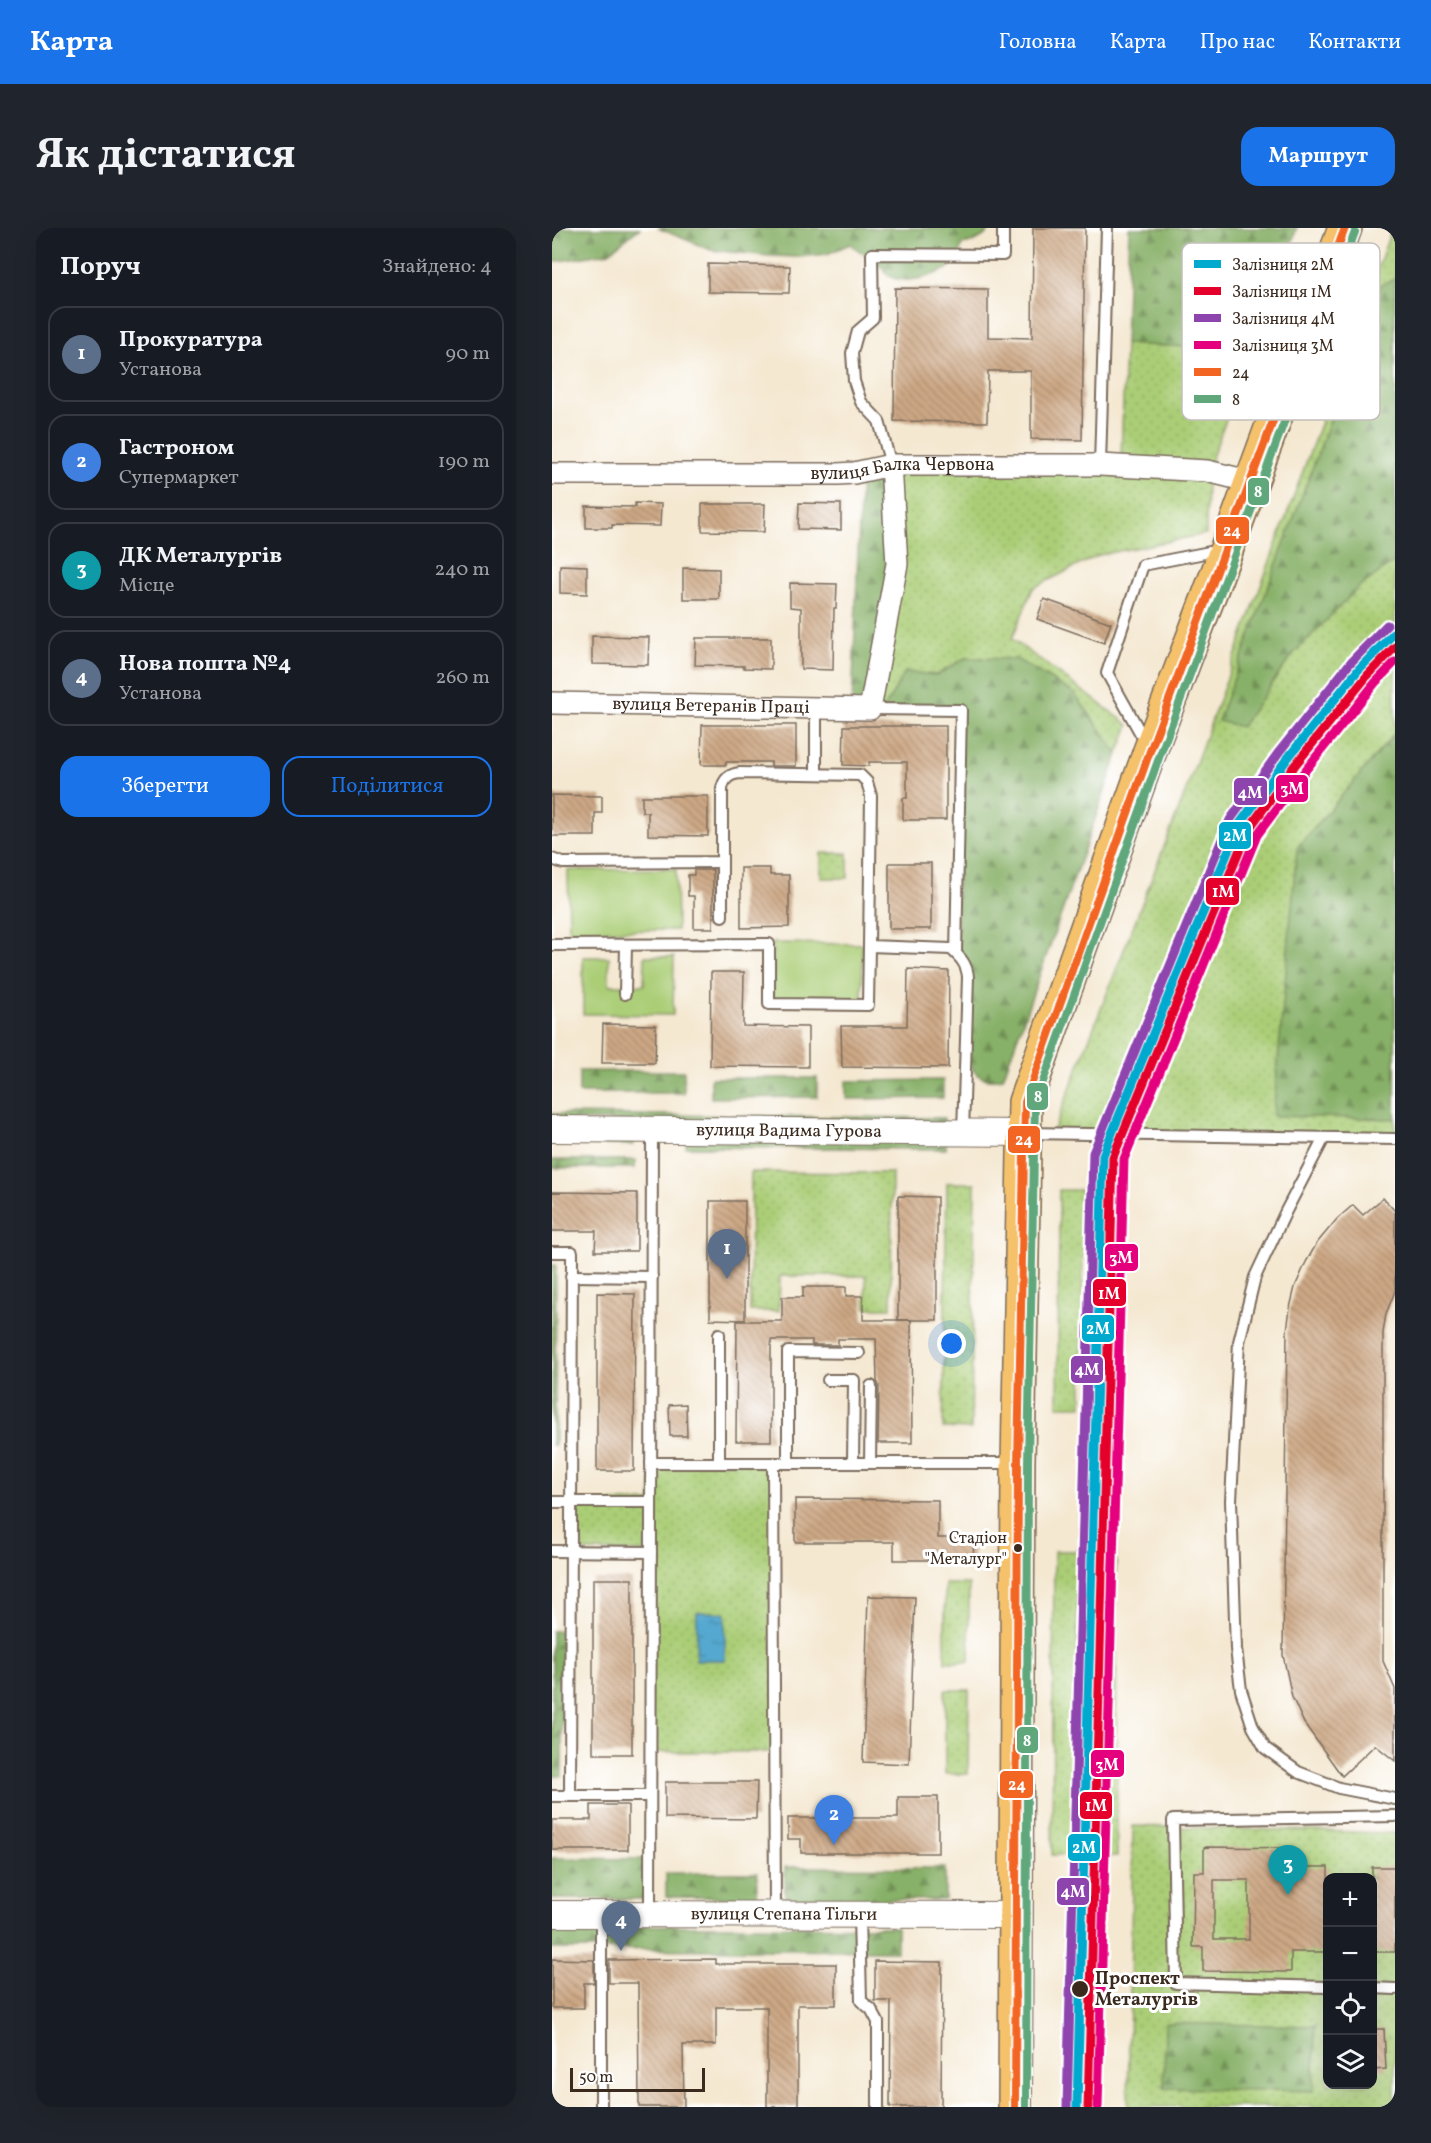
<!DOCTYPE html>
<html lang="uk">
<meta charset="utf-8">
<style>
body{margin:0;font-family:Vollkorn,serif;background:#20242c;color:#f1f3f6}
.controls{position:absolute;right:18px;bottom:18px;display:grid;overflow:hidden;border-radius:12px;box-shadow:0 6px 24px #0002}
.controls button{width:54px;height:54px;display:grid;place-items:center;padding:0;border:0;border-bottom:2px solid #363941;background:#171b24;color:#f1f3f6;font:30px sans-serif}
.scale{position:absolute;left:18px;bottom:15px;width:135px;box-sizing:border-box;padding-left:6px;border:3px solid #3b2a1e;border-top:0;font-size:16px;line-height:21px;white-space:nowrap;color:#3b2a1e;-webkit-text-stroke:4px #fff;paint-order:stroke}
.you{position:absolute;left:400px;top:1116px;width:21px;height:21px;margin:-15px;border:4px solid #fff;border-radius:50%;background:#1a73e8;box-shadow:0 0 0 9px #1a73e833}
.badge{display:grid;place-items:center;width:39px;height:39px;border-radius:50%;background:#1a73e8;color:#fff;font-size:20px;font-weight:700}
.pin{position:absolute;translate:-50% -50px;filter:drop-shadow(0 2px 3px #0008)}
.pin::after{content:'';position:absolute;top:32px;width:21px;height:18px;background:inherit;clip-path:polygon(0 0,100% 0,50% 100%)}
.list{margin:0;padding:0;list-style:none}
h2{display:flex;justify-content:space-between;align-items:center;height:78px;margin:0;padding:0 24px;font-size:26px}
h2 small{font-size:20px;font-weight:400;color:#9ea1a6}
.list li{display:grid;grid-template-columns:39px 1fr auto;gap:18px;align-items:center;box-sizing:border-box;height:96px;margin:0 12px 12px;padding:0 12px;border:2px solid #363941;border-radius:18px}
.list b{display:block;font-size:22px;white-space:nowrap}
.list p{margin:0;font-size:20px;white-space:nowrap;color:#9ea1a6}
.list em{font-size:20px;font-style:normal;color:#9ea1a6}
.actions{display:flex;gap:12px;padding:18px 24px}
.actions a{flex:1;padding:14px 0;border:2px solid #1a73e8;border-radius:18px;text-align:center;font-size:21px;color:#1a73e8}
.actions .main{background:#1a73e8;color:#fff}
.icon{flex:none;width:33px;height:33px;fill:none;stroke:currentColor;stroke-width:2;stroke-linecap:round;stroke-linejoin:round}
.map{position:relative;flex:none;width:843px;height:1879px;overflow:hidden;border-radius:18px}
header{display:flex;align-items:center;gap:36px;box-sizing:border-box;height:84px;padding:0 30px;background:#1a73e8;color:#fff}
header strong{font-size:28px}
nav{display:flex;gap:33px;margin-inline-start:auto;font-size:21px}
.intro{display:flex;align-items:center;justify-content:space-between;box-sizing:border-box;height:144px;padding:0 36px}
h1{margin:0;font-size:42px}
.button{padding:15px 27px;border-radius:18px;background:#1a73e8;color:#fff;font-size:21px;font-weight:700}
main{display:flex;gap:36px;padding:0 36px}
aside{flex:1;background:#171b24;border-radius:18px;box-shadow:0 6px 24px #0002}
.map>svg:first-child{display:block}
.grass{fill:url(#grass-dots);stroke:#727c4a;stroke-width:1.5;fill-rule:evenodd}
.forest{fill:url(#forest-firs);stroke:#616d42;stroke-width:1.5}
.garden{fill:#aacd76;stroke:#727c4a;stroke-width:1.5}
.water{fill:url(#water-ripples);stroke:#486977;stroke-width:1.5}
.building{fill:url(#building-back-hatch);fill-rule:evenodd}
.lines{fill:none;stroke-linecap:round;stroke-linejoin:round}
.service-casing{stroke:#7c6c5d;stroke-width:14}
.minor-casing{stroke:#7c6c5d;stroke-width:24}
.tertiary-casing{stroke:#7c6c5d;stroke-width:28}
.primary-casing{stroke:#7c6c5d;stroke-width:36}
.service{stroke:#fff;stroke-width:10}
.minor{stroke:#fff;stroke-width:21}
.tertiary{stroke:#fff;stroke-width:26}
.primary{stroke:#f5c16b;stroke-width:33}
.bus-1-casing{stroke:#fff;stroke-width:12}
.bus-2-casing{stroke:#fff;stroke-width:12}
.bus-1{stroke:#f26522;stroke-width:8}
.bus-2{stroke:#60a77c;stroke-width:8}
.rail-1-casing{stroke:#fff;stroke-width:14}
.rail-2-casing{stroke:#fff;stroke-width:14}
.rail-3-casing{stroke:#fff;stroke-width:14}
.rail-4-casing{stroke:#fff;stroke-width:14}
.rail-1{stroke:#00a9ce;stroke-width:9}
.rail-2{stroke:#e4002b;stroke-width:9}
.rail-3{stroke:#8e44ad;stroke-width:9}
.rail-4{stroke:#e5007d;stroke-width:9}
.bus-dot{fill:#3b2a1e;stroke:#fff;stroke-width:2}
.labels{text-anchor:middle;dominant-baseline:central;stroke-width:6;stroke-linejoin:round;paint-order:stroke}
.bus-label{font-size:16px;fill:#3b2a1e;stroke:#fff;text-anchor:end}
.street-label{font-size:18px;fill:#3b2a1e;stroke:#fff}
.stop-label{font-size:18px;font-weight:bold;fill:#3b2a1e;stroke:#fff;text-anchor:start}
.key{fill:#fff;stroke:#c4bfbc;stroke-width:1.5}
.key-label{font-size:16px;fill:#3b2a1e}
.line-badge{stroke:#fff;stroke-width:2}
.badge-label{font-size:16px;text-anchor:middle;font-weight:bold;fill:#fff}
</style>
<header>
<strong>Карта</strong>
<nav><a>Головна</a><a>Карта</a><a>Про нас</a><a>Контакти</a></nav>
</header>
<div class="intro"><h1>Як дістатися</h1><a class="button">Маршрут</a></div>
<main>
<aside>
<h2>Поруч<small>Знайдено: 4</small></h2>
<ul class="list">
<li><span class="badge" style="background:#5c6f8a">1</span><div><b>Прокуратура</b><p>Установа</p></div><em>90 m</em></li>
<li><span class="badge" style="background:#3f7fe0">2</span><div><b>Гастроном</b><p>Супермаркет</p></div><em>190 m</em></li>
<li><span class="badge" style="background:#0f9aa8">3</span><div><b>ДК Металургів</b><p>Місце</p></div><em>240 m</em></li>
<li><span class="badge" style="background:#5c6f8a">4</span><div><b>Нова пошта №4</b><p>Установа</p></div><em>260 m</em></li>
</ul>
<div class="actions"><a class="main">Зберегти</a><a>Поділитися</a></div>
</aside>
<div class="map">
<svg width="843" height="1879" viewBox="0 0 843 1879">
<defs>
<pattern id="grass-dots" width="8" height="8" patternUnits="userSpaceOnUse" patternTransform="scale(1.5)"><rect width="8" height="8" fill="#aacd76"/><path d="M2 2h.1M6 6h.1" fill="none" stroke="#93b066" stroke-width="1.8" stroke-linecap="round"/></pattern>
<pattern id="forest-firs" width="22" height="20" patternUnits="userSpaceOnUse" patternTransform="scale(1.5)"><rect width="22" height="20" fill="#87b067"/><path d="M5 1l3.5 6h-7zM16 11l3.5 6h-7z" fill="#708f54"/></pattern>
<pattern id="water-ripples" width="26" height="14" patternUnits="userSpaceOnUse" patternTransform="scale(1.5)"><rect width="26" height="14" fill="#54a8d0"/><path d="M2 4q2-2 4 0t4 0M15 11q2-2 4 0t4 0" fill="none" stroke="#4789a8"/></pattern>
<pattern id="building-back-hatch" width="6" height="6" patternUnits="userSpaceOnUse" patternTransform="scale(1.5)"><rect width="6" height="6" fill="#cda885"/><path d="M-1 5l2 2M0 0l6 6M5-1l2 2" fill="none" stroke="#a8896c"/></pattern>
</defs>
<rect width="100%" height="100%" fill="#fff"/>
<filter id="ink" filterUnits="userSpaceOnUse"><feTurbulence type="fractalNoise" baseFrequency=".0167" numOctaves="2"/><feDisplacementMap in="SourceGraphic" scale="12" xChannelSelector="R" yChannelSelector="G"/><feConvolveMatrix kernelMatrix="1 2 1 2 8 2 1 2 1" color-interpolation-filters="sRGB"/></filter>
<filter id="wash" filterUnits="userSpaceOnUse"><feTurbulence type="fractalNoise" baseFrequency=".008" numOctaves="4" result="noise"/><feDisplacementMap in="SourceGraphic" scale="24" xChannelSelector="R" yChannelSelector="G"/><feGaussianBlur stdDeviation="1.35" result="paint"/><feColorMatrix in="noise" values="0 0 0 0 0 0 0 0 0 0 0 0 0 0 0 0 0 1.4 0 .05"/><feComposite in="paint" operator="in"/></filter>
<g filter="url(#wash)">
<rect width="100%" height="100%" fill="#f4e8d1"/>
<g class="grass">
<path d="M840,0h3v911l-342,-7 132,-339z"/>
<path d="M573,116l127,6 -42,113 -89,-5z"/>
<path d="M339,237l316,6 -1,63 -107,21 -66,33 -21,51 117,86 -11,29 -44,-61 -109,-35 -28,17 -32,-3 -21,37h-14z"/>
<rect x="269" y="625" width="27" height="25"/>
<path d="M545,940h24l-2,255h-24z"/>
<path d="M199,944l141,1 -1,135h-25v-32h-86l-1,35h-29z"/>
<path d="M395,955h28l-4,246 -28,-1z"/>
<path d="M507,962h24l-1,216h-24z"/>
<path d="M99,1235h122l1,289h-124l1,-200 -80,-1v-49h80z"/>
<path d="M541,1313h23l1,315h-24z"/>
<path d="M502,1323h24l-3,304h-23z"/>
<rect x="393" y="1356" width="24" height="78"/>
<path d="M393,1462h24l-1,84h-23z"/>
<path d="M581,1598l262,7v274h-267zM776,1650h44v206h-44z"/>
<rect x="512" y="1649" width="18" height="62"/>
<path d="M519,1829h25l1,50h-25z"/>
</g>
<g class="forest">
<path d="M2,0h86l-32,25 -56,9v-30z"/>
<path d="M106,0h333c-6,10 -17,14 -28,16 -3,6 -6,17 -11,21 -14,12 -61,25 -69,3l-33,-24 -23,10 -27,3 -30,-1 -59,-6z"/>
<path d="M577,0h168l-45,122 -127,-6z"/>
<path d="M843,51v282l-37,27 -64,65 -53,74 -23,-6 163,-437z"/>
<path d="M339,237l6,99 -27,145 -18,-1 9,-237z"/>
<path d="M413,430l51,1 58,34 44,61 -115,324c-55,13 -32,-70 -35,-99 -1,-8 -8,-18 -12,-26l5,-243 -77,-1 21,-37 32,3z"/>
<path d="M843,505v386l-122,-3 24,-268z"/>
<rect x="27" y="843" width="105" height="22"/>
<path d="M159,850h106v19l-106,1z"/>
<path d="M391,852v18l-97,1v-18z"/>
<path d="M0,886l392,4v6l-392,-4z"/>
<path d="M0,909h82v8l-82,-1z"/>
<path d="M134,912l260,1v8l-260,-2z"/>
<path d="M0,932h84l-1,8h-83z"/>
<path d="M0,1037h4l-1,180h-3z"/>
<rect x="0" y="1403" width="10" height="145"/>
<path d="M0,1630l94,1 -1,40h-93z"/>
<path d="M233,1639l160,1v32l-160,-1z"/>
<path d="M114,1645h91v25l-91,-1z"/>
<path d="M0,1697l345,2v24l-345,-2z"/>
<path d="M613,1795l150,3 -1,65 -150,-3z"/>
</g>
<g class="garden">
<path d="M124,641l1,61 -108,1 -1,-61z"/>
<path d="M221,715l90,1 -1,56 -89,-1z"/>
<path d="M93,728l29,1 -1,58 -90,-1v-57h26v28h35z"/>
</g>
<path class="water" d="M145,1384l28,1v47h-29z"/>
<g id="blocks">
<g class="building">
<path d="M481,0h52l-3,212 -51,-1v-68h-43l-1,51 -93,-1 1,-133 93,1v48l44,1z"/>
<path d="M156,36l82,2 -1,27 -81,-1z"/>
<path d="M83,275l26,1 -1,22 -48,-1v3h-26v-22l49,1z"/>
<path d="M247,275l42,1v26l-43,-1z"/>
<path d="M150,276h63l-1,28 -62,-1z"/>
<path d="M8,337l27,1v28l-27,-1z"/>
<path d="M131,340l36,1v30h-36z"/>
<path d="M238,355l47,1 -1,24h-2l-1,62 -32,-1v-61l-11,-1z"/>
<path d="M492,371l67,24 -7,20 -67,-24z"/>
<path d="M40,408l57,1 -1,28 -56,-1z"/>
<path d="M144,410h75v31l-27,-1v-2l-49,-1z"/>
<path d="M150,497h94v41h-25v-4h-45v3h-25z"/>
<path d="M292,498h102v94h-43v-22h4v-36h-38v4l-26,-1z"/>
<path d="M0,567l50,1v17h-7v23h-43z"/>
<path d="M90,568h66v40l-60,-1v-23h-6z"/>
<rect x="337" y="635" width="42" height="66"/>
<path d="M189,640h29v7h19v52l-48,1z"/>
<path d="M142,642h19v58h-19v-32h-6v-21h6z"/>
<path d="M356,741l41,2 -1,97 -106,-1 -1,-41h66z"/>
<path d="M159,744h33l-1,54 65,1v40l-98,-1z"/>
<path d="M51,796l53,1 -1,38h-53z"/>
<path d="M0,964l85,1v58h-42l1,-20h-44z"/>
<path d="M346,968l39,1v123h-39z"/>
<path d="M831,970l12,13v80l-9,23 -3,19v328l12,28v72l-20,-16 -33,31 -38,-53 -12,-26 -9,-42 4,-324 3,-23 5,-21 11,-25 11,-19 20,-24 16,-14 10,10z"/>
<path d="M158,973h35v119l-35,-1z"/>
<path d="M251,1059h43v9h17v24h48l1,123h-34l1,-57 -2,-5 -1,-42h-38v6h-26v-5h-41v101h-35l1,-120h45v-24h21z"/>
<path d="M45,1065l38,1 -1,177h-37z"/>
<path d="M134,1176l1,32h-17l-1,-31z"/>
<path d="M243,1271l143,1v38h36l-1,22h-79v-18h-99z"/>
<rect x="41" y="1351" width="39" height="175"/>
<path d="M316,1368l47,1 -6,167 -46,-2z"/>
<path d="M113,1554h92l-1,37 -91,-1z"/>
<path d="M346,1569h40v56h-137v-14h-13v-21h110z"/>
<path d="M39,1577h37v45h-76v-30h39z"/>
<path d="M652,1619l88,1v19h36v85h-37v20l-88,-1v-24h-10l1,-75h10zM662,1652h35v59h-35z"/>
<rect x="820" y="1639" width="23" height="85"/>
<path d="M0,1731l42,1v23h-10v25h-32z"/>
<path d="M164,1731v5h120v41h-38v102h-31v-100h-51v38h-33l1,62h-45l-1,-124h-29v-23z"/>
<path d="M323,1733l67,1 -1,145h-51l1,-106h-16z"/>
<path d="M820,1801h12l2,40 -14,1z"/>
</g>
</g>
</g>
<g filter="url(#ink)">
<use href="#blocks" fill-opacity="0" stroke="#7c6c5d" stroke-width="1.5"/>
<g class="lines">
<g class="service-casing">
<g id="service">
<path d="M339,237l-12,-44 -18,-19 -7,-21 -2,-28 6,-22 15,-13 -1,-64 131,1v-27"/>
<path d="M548,237l7,-237"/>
<path d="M318,481l91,1 -5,243"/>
<path d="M594,515l-39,-70 36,-108 77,-15"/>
<path d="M264,545v-65"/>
<path d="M0,631l11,4 159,-1v-73c2,-11 8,-15 18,-16l120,2 7,7 4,14 -2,150 82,3c9,8 16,15 17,28l-5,155"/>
<path d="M170,634v54"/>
<path d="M0,717l217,-1v60l99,1 1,-59"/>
<path d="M73,766l1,-49"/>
<path d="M474,905l369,6"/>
<path d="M772,910l-38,73 -31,66 -16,65 -8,159 5,148 5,41 12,37 12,21 33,24 41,16 56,11"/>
<path d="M0,1024h20l-2,544"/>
<path d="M19,1048l81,1"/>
<path d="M276,1152h26l-1,83"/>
<path d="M99,1235h364"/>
<path d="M167,1235v-129"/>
<path d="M221,1235l2,451"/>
<path d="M236,1235v-111l71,1"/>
<path d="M318,1235l1,-77"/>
<path d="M0,1274h99"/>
<path d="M0,1323l99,1"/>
<path d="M0,1568h98"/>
<path d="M98,1686l2,-785"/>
<path d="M307,1687l2,86 10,8 7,13v85"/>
<path d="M776,1759l-152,-4 -3,-163 222,-4"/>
<path d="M820,1760l23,1"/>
<path d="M49,1879v-193"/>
</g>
</g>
<g class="minor-casing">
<g id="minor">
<path id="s1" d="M0,246h286l16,-1 37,-8h209l107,6 45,11"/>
<path id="s2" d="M0,475l318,6 27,-145 -6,-99"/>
</g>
</g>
<g class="tertiary-casing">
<g id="tertiary">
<path id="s3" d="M0,901l473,4"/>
<path id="s4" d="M0,1686l465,1"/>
</g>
</g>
<g class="primary-casing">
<path id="primary" d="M463,1879l3,-644 7,-361 125,-351 77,-203 118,-320"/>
</g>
<use href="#service" class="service"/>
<use href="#minor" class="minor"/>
<use href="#tertiary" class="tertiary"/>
<use href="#primary" class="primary"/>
<g class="bus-1-casing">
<path id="bus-1" d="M463,1879l3,-644 7,-361 125,-351 195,-523"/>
</g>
<g class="bus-2-casing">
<path id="bus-2" d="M474,1879l2,-644 7,-359 125,-349 195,-523"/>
</g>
<use href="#bus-1" class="bus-1"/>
<use href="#bus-2" class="bus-2"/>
<g class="rail-1-casing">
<path id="rail-1" d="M525,1879l26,-952 136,-330 48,-66 72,-90 36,-37"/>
</g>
<g class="rail-2-casing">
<path id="rail-2" d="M536,1879l25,-950 135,-327 47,-65 72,-89 28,-29"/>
</g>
<g class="rail-3-casing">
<path id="rail-3" d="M515,1879l26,-954 137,-333 49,-68 72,-90 36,-37"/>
</g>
<g class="rail-4-casing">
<path id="rail-4" d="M546,1879l26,-948 133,-324 47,-63 71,-89 20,-21"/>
</g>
<use href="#rail-1" class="rail-1"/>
<use href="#rail-2" class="rail-2"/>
<use href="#rail-3" class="rail-3"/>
<use href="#rail-4" class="rail-4"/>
</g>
</g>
<g class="bus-dot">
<circle cx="466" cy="1320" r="5"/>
<circle cx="528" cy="1761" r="9"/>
</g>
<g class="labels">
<g class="bus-label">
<text x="455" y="1311">Стадіон<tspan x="455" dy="21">"Металург"</tspan></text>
</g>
<g class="street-label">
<text stroke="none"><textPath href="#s1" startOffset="351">вулиця Балка Червона</textPath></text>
<text stroke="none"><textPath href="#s2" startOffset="159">вулиця Ветеранів Праці</textPath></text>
<text stroke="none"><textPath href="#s3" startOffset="237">вулиця Вадима Гурова</textPath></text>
<text stroke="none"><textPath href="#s4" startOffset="232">вулиця Степана Тільги</textPath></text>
</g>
<g class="stop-label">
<text x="543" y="1751">Проспект<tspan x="543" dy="21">Металургів</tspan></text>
</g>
</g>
<rect x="630" y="15" width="198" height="177" rx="9" class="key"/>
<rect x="642" y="32" width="27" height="8" fill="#00a9ce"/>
<rect x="642" y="59" width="27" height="8" fill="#e4002b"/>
<rect x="642" y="86" width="27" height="8" fill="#8e44ad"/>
<rect x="642" y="113" width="27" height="8" fill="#e5007d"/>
<rect x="642" y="140" width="27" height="8" fill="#f26522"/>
<rect x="642" y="167" width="27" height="8" fill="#60a77c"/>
<g class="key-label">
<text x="680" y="42">Залізниця 2М</text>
<text x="680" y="69">Залізниця 1М</text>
<text x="680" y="96">Залізниця 4М</text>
<text x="680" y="123">Залізниця 3М</text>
<text x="680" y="150">24</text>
<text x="680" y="177">8</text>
</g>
<g class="line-badge">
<rect x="695" y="249" width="23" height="29" rx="6" fill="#60a77c"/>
<rect x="663" y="288" width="35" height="29" rx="6" fill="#f26522"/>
<rect x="723" y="546" width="34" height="29" rx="6" fill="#e5007d"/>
<rect x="681" y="549" width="35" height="29" rx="6" fill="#8e44ad"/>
<rect x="666" y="593" width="34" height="29" rx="6" fill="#00a9ce"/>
<rect x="653" y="649" width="35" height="29" rx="6" fill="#e4002b"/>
<rect x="474" y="854" width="23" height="29" rx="6" fill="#60a77c"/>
<rect x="455" y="897" width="34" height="29" rx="6" fill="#f26522"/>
<rect x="552" y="1015" width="35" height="29" rx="6" fill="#e5007d"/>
<rect x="540" y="1050" width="35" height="29" rx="6" fill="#e4002b"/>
<rect x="529" y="1086" width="34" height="29" rx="6" fill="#00a9ce"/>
<rect x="518" y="1127" width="34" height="29" rx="6" fill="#8e44ad"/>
<rect x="464" y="1498" width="23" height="28" rx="6" fill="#60a77c"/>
<rect x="538" y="1521" width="35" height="29" rx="6" fill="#e5007d"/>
<rect x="447" y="1542" width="35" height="29" rx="6" fill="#f26522"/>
<rect x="527" y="1563" width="34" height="29" rx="6" fill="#e4002b"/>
<rect x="515" y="1605" width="34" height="29" rx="6" fill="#00a9ce"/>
<rect x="504" y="1649" width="34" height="29" rx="6" fill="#8e44ad"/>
</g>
<g class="badge-label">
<text x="706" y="269">8</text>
<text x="680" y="308">24</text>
<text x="740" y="566">3М</text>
<text x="698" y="570">4М</text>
<text x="683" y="613">2М</text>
<text x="671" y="669">1М</text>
<text x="486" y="874">8</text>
<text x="472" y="917">24</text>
<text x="569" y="1035">3М</text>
<text x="557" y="1071">1М</text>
<text x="546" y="1106">2М</text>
<text x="535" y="1147">4М</text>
<text x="475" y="1518">8</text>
<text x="555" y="1542">3М</text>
<text x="465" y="1562">24</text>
<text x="544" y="1583">1М</text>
<text x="532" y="1625">2М</text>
<text x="521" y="1669">4М</text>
</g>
</svg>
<div class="controls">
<button>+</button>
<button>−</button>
<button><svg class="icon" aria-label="locate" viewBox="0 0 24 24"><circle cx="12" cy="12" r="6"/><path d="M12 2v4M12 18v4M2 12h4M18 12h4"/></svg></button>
<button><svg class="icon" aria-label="layers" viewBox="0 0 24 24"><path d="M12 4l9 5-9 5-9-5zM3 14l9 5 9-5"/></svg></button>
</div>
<div class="scale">50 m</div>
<div class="you"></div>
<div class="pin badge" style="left:175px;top:1051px;background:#5c6f8a">1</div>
<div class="pin badge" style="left:282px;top:1617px;background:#3f7fe0">2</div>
<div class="pin badge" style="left:736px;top:1667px;background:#0f9aa8">3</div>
<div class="pin badge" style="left:69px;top:1723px;background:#5c6f8a">4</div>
</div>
</main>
